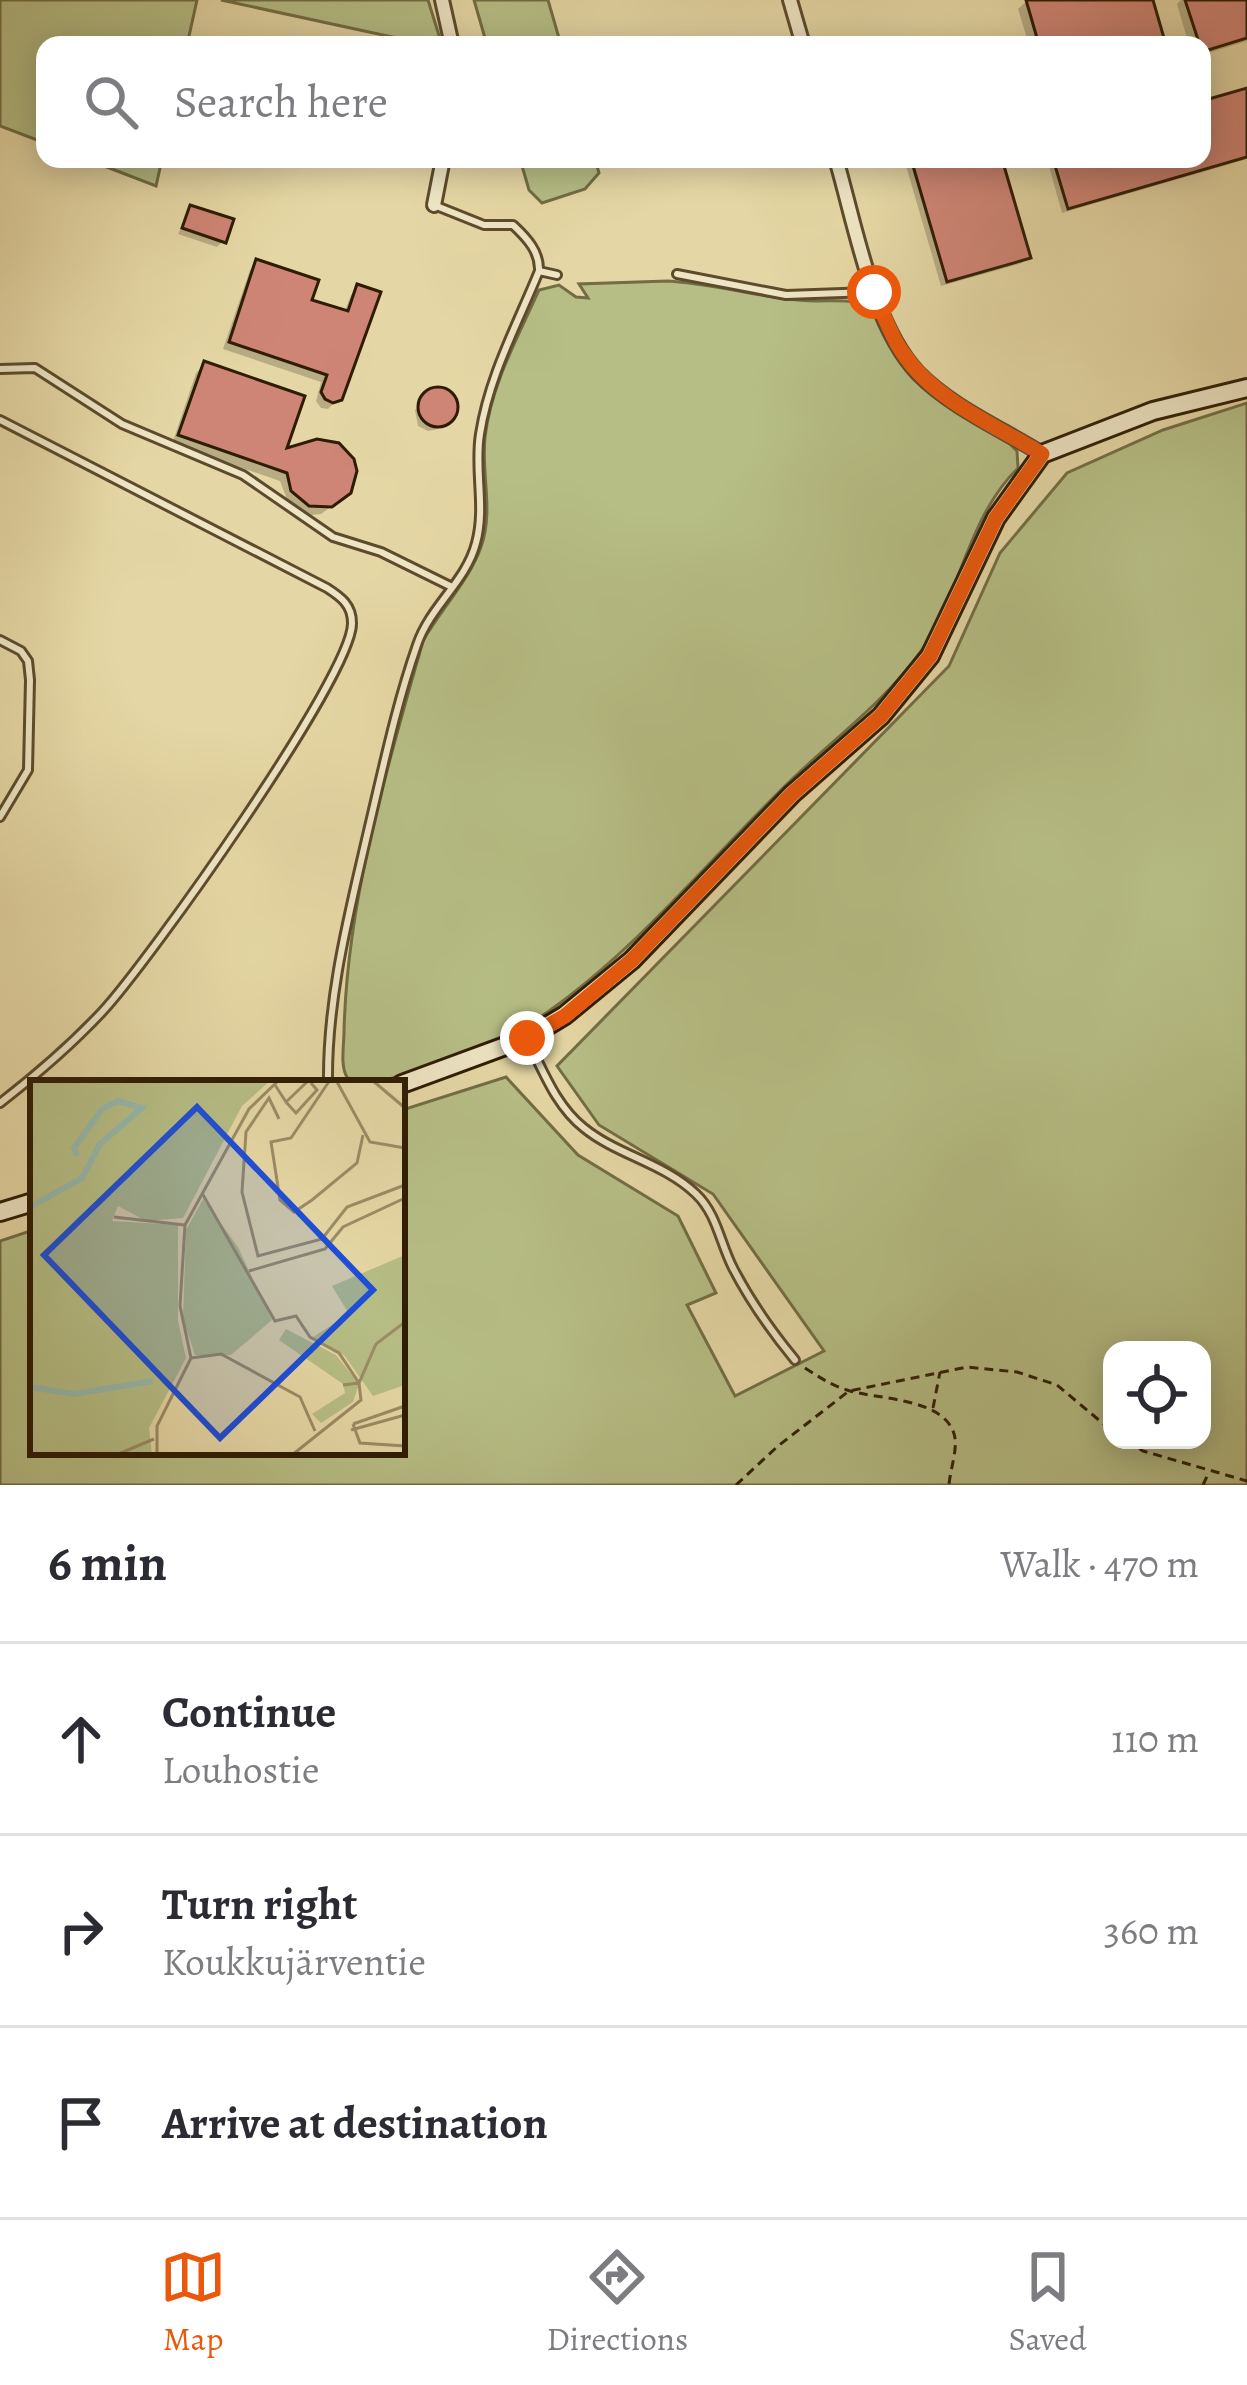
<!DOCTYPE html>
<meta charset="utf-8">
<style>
body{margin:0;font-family:Alegreya,serif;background:#f2f2f3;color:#2b2b33}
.controls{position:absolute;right:36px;bottom:36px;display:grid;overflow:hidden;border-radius:24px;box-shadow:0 6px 30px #0003}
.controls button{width:108px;height:108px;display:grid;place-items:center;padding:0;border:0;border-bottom:3px solid #e1e1e2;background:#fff;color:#2b2b33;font:60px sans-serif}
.stop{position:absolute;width:36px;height:36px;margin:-27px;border:9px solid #ea580c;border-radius:50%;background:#fff}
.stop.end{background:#ea580c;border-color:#fff;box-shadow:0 3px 12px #0008}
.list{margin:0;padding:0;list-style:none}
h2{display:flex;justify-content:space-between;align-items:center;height:156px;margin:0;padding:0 48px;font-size:51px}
h2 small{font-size:39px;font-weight:400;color:#7c7c81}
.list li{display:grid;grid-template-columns:78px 1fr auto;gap:36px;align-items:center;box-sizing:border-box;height:192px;padding:0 48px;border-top:3px solid #e1e1e2}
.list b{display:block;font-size:45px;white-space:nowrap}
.list p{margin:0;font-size:39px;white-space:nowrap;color:#7c7c81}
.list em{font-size:39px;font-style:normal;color:#7c7c81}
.icon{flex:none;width:66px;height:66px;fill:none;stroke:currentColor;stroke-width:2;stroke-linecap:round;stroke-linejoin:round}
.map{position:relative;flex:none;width:1247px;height:1485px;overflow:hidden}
.search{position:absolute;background:#fff;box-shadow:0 6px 30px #0003;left:36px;right:36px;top:36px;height:132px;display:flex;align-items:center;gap:30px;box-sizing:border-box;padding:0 42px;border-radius:24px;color:#7c7c81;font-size:45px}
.sheet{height:732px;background:#fff}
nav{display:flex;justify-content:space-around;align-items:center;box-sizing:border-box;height:168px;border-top:3px solid #e1e1e2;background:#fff;font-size:33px;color:#7c7c81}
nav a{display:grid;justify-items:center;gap:6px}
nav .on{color:#ea580c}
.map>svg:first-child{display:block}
.green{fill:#b6be85;stroke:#726d44;stroke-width:3;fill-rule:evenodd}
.shadow{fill:#0003}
.building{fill:#cf8576;stroke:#2e1c04;stroke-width:3}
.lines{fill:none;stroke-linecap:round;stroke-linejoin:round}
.lane-casing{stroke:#5c4b2c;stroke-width:12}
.street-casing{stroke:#5c4b2c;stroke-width:18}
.secondary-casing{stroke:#2e1c04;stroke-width:22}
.path{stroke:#2e1c04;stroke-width:3;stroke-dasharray:9 6;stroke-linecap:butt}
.lane{stroke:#eee5c4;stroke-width:6}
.street{stroke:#eee5c4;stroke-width:12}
.secondary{stroke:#eee5c4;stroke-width:16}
.route{stroke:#ea580c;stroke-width:15}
.inset-river{fill:none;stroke:#96b9ac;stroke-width:6}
.inset-road{fill:none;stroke:#9c8c65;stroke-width:3}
.view{fill:#1d4ed8;fill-opacity:0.15;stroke:#1d4ed8;stroke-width:6}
.inset-edge{fill:none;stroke:#2e1c04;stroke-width:6}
</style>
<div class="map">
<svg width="1247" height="1485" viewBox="0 0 1247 1485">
<rect width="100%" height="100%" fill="#e5d7a5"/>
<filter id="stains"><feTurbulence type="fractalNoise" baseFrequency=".00167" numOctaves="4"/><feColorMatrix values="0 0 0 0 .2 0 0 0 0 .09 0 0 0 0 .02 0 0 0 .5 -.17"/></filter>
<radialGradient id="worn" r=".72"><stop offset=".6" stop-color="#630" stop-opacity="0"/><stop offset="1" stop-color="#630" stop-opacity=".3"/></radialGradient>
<g class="green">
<path d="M0,0h197l-10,45h-142v98l-45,-17z"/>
<path d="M221,0h207l14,45h-13z"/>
<path d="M474,0h74l13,45h-74z"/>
<path d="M86,159h76l-6,27z"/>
<path d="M520,159h75l4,14 -14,16 -43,14 -13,-13z"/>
<path d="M668,281c51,3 98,19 149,20 15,0 32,-2 46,4 21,11 33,58 53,76 27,26 62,44 94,63l7,7 1,17c-51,50 -57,126 -97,183 -40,56 -95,93 -142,141 -76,75 -143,157 -230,219 -43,31 -101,50 -150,65 -13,4 -42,15 -52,1 -7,-11 -3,-32 -3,-45 3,-133 43,-264 79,-391 18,-32 46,-60 58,-94 13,-37 0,-72 4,-110 6,-52 33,-100 54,-147l20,-5 17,12 12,1 -9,-14z"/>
<path d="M1247,403v1082h-1247v-244l33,-11v222h369v-342l104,-33 72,78 100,61 38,77 -29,12 48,91 89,-45 -111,-157 -114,-69 -42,-59 392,-400 51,-113 67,-80 96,-43zM1112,1350h90v90h-90z"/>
</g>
<g class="shadow">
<path d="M1028,0h122l12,45h-133l-11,-36z"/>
<path d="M1181,0h63l3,41 -45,14v-10h-13l-12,-41z"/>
<path d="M1247,91v68l-185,54 -15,-54h155v-55z"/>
<path d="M904,159h95l29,98 -6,6 -81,23z"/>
<path d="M191,208l32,33 -6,6 -39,-13z"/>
<path d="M257,262l51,40 36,11 7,-18 7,-8 -16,108 -14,14 -7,-1 -5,-7 5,-19 -98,-33 27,-79z"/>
<path d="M205,364l77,88 57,49 -18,13 -10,1 -21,-8 -10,-26 -108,-37 24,-71z"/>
<path d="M433,391h10l9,7 3,10 -17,21 -10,2 -10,-5 -3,-16z"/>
</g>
<g class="building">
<path d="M1026,0h127l13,45h-127z"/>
<path d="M1185,0h62v38l-45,14z"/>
<path d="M1247,88v69l-179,52 -15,-50h149v-58z"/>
<path d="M911,159h91l29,99 -84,24z"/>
<path d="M190,205l44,14 -8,24 -44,-15z"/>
<path d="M256,259l63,21 -7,20 36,11 9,-27 24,8 -39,108 -9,3 -8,-4 -4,-7 6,-17 -98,-33z"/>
<path d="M204,361l101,35 -18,52 30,-9 22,4 15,16 3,12 -6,22 -19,14 -23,-1 -18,-15 -4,-18 -109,-38z"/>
<circle cx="438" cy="407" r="20"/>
</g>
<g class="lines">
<g class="lane-casing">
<g id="lane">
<path d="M539,271l18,4"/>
<path d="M677,274l109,21 85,-3"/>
<path d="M0,369l35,-1 87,56 121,51 90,62 48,15 71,35"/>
<path d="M0,420l327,168c14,9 25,17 25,35 1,52 -205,341 -250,389 -30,32 -67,64 -102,91"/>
<path d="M0,640l21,11 7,10 2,19 -2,90 -28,47"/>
<path d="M529,1043c15,30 28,64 55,85 33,27 80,35 112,66 21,20 24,49 37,74 17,33 39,64 62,92"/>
<path d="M328,1083c-1,-86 21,-169 40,-252 15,-63 28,-126 49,-186 13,-39 49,-63 59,-102 10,-36 -2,-73 4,-109 9,-58 37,-109 59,-163 1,-19 -12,-33 -26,-46h-29l-50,-20"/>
</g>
</g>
<g class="street-casing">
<g id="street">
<path d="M442,0l10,45"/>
<path d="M790,0l13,45"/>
<path d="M836,159c19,64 36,166 82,214 33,34 84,56 124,81"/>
<path d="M434,205l9,-46"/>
</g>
</g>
<g class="secondary-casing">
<g id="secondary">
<path d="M402,1084l125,-46 38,-23 67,-55 160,-166 89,-78 49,-60 66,-138 46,-64 111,-43 94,-23"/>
<path d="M0,1212l33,-10"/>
</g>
</g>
<g class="path">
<path d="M805,1368c14,9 26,17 42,22 30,10 101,7 108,48 2,13 -5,33 -6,47"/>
<path d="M933,1408l7,-36"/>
<path d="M1127,1440l16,11 104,30"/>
<path d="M736,1485l42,-39 71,-55 118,-24 50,5 40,13 55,46"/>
<path d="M1203,1485l6,-13"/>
</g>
<use href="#lane" class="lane"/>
<use href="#street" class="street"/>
<use href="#secondary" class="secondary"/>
</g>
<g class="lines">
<path class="route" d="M527,1038l38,-22 67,-56 160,-166 89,-78 49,-60 66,-138 46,-64c-47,-29 -108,-54 -139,-101 -13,-18 -20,-41 -29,-61"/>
</g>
<g transform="translate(30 1080)">
<rect width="375" height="375" fill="#e5d7a5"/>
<path d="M0,0h241l-29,26 -59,112 -37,3 -28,-15 -6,15 66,4v96l8,37 -37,70 3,27h-122zM173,119l35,48 34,73 -41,35h-36l-12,-36 3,-89zM375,175v130l-32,11 -29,-41 -31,-18 36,-23 -17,-28zM256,249l50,26 23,29 -6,18 -32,21 -9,-9 33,-21 -2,-9 -64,-44z" fill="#b6be85"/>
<path class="inset-river" d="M0,127l52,-29 18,-34 42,-36 -24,-7 -16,8 -28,39 3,8M0,307l44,7 79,-13"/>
<path class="inset-road" d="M300,0l-39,58 -20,4 9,58 14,12 18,-12 45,-37 6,-28M306,0l34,62 35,6M342,0l33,28M245,5l11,17 23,-22M256,22l10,11 21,-23 -6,-7M249,39l-10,-21 -23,34 -4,60 16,64 64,-17 25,-32 58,-22M172,113l73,128 21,-5 14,21 29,16 20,30 2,17 -69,55M84,137l71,8M219,191l76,-22 18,-22 62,-29M161,278l30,-4 79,43 15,34M313,305l16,-2 17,-39 29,-22M323,344l7,19 45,3M323,344l52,-18M321,350l54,-15M86,375l38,-16M127,375v-29l34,-68 -11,-52 5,-81 64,-116 30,-29"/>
<path class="view" d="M167,27l176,183 -153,148 -176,-183z"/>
<rect width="375" height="375" class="inset-edge"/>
</g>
<rect width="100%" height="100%" filter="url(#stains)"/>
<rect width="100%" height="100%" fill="url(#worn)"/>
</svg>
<div class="controls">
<button><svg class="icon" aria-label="locate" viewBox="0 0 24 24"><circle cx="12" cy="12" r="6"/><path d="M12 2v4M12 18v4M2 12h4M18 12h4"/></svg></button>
</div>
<div class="stop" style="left:874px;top:292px"></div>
<div class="stop end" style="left:527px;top:1038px"></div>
<div class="search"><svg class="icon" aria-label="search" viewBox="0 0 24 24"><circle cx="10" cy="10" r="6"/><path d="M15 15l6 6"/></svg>Search here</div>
</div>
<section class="sheet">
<h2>6 min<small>Walk · 470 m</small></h2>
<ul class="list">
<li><svg class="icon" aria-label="ahead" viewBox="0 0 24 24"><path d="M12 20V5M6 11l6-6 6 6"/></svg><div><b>Continue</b><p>Louhostie</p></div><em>110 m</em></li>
<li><svg class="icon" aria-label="right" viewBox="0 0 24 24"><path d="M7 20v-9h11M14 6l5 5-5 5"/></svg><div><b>Turn right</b><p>Koukkujärventie</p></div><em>360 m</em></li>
<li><svg class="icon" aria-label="arrive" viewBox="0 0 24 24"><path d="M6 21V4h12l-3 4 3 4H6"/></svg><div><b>Arrive at destination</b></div></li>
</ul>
</section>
<nav>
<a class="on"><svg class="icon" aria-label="map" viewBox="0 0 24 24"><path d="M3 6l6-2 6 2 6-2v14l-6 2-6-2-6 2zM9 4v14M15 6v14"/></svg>Map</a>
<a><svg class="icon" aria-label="directions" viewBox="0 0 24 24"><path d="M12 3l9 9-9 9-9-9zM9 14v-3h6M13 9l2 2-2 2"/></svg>Directions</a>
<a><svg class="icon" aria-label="saved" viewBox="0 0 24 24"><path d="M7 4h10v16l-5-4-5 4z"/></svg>Saved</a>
</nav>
